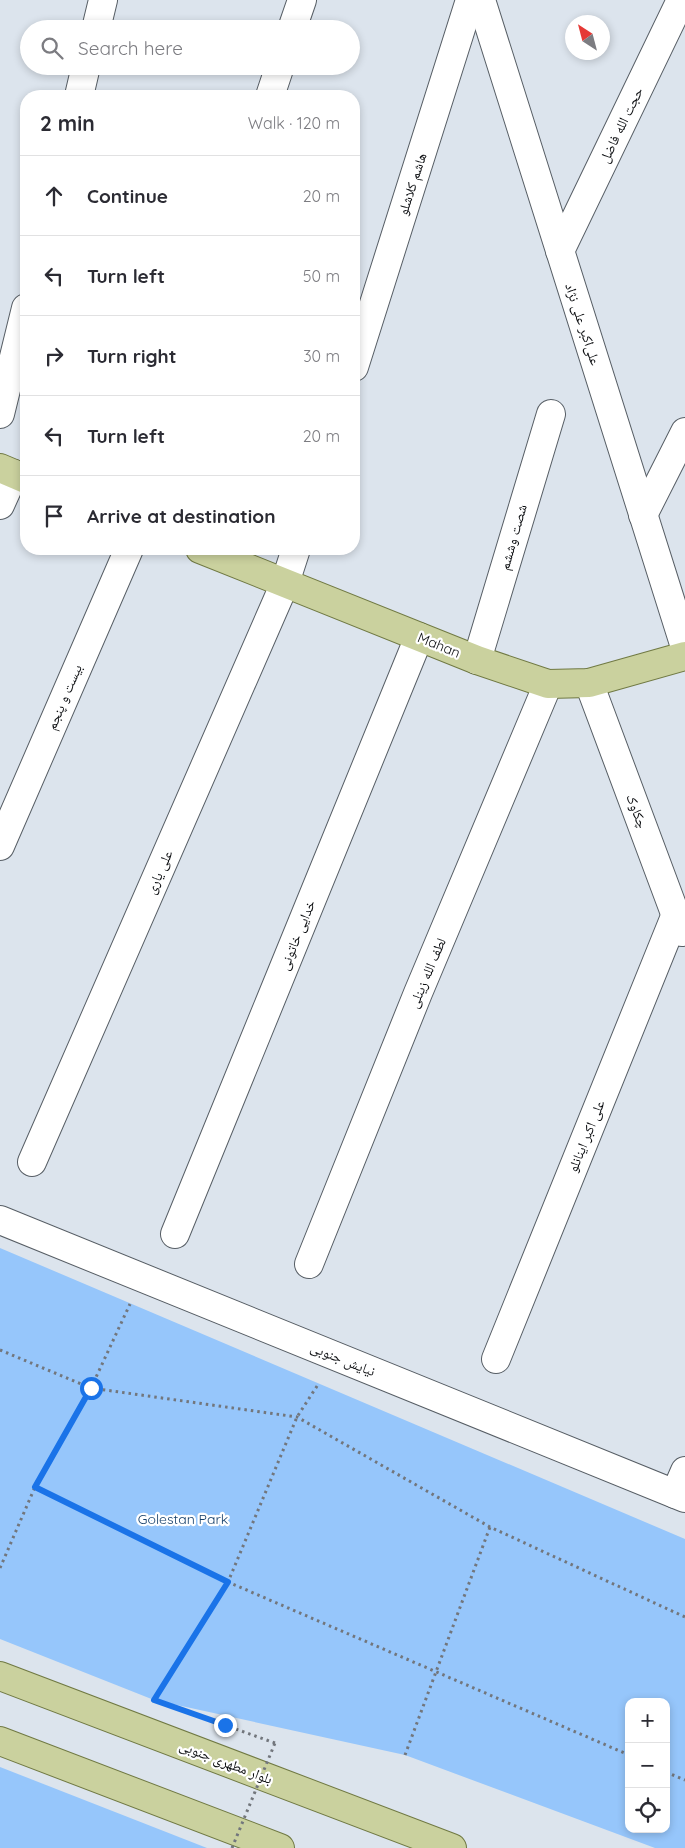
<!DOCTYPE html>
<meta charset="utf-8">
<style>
body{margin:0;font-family:Quicksand,"Noto Naskh Arabic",sans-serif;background:#f7f7f7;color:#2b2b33}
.controls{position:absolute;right:15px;bottom:15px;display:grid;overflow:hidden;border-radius:10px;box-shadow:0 2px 8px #0003}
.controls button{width:45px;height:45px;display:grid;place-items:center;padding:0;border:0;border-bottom:1px solid #e1e1e2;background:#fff;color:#2b2b33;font:25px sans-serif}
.compass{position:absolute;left:565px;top:15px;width:45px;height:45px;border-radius:50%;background:#fff;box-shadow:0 2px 8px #0003;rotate:324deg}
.stop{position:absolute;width:15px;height:15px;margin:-11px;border:4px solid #1a73e8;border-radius:50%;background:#fff}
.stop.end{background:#1a73e8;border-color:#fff;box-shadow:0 1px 5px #0008}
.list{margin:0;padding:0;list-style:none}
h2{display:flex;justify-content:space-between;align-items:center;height:65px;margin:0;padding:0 20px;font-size:21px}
h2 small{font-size:16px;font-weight:400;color:#7c7c81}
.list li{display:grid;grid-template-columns:32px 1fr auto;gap:15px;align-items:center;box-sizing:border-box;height:80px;padding:0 20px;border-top:1px solid #e1e1e2}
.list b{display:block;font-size:19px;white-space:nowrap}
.list em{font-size:16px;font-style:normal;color:#7c7c81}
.icon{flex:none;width:28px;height:28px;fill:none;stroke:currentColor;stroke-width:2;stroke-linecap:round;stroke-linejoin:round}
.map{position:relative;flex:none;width:685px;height:1848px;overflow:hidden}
.search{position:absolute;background:#fff;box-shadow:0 2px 8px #0003;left:20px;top:20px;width:340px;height:55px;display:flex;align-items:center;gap:12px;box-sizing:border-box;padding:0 18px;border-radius:28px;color:#7c7c81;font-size:19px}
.panel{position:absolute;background:#fff;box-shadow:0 2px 8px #0003;left:20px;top:90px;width:340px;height:465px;border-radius:20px}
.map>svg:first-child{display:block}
.green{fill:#96c6fb;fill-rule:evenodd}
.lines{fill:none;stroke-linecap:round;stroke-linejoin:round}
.minor-casing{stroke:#575e65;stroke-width:30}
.major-casing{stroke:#707943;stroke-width:30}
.path{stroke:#72767c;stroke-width:3;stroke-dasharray:2.5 4;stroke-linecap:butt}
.minor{stroke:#fff;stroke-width:28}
.major{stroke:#cad19e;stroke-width:28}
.path-bridge{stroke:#72767c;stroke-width:3;stroke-dasharray:2.5 4;stroke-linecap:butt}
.route{stroke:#1a73e8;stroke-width:6}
.labels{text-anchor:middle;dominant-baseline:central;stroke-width:4.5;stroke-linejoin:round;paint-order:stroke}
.street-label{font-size:14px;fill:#0c0e11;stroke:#fff}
.park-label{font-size:14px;fill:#153f6a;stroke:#fff}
</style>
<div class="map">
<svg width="685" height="1848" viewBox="0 0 685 1848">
<rect width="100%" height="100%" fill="#dce4ed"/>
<g class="green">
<path d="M0,1248l685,291v309h-30l-250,-93 -251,-55 -154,-61zM629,1702h37v127h-37z"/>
<path d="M0,1767l207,81h-207z"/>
</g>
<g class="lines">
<g class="minor-casing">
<g id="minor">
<path d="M481,0l204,647"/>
<path d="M96,29l7,-29"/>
<path d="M292,29l10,-29"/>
<path d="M79,96l7,-30"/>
<path d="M270,96l10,-30"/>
<path d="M560,251l121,-251"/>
<path d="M354,367l116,-367"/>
<path d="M0,414l26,-106"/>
<path d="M0,505l14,-31"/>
<path d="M643,515l42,-83"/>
<path d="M477,660l74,-246"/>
<path d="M589,683l93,249"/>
<path d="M0,846l129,-297"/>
<path d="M32,1162l253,-579 11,-34"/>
<path d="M0,1220l685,278"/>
<path d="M175,1234l244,-597"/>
<path d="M309,1264l109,-271 130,-309"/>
<path d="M496,1359l180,-445"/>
<path d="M675,1494l10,-23"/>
</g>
</g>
<g class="major-casing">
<g id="major">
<path d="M0,468l26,11"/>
<path d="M200,549l277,111 71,24 41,-1 96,-27"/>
<path d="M0,1676l452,172"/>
<path d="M0,1741l280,107"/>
</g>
</g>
<g class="path">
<path d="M0,1350l91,38 206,29 193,110 195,90"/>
<path d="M35,1487l193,95 401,173"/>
<path d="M0,1568l35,-81 56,-99 39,-84"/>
<path d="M275,1743l-121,-43 74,-118 69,-165 22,-34"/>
<path d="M405,1755l85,-228"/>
<path d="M666,1772l19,8"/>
</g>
<use href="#minor" class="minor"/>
<use href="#major" class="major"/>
<path class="path-bridge" d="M232,1848l43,-105"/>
</g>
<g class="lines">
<path class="route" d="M91,1388l-56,99 193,95 -74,118 71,25"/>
</g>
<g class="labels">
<g class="street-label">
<text transform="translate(621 125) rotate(-64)">حجت الله فاضل</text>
<text transform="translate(412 184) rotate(-72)">هاشم کلاشلو</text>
<text transform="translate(583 324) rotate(72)">علی‌اکبر علی نژاد</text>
<text transform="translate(513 537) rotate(-74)">شصت وششم</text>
<text transform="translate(439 645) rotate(22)">Mahan</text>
<text transform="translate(64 697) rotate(-67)">بیست و پنجم</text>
<text transform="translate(637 811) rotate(69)">چکاوک</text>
<text transform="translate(159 872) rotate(-66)">علی یاری</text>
<text transform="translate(297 935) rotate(-68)">خدایی خاتونی</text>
<text transform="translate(427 973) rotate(-67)">لطف الله زینلی</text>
<text transform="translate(586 1136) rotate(-68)">علی اکبر اینانلو</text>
<text transform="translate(343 1359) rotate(22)">نیایش جنوبی</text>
<text transform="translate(226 1762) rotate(21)">بلوار مطهری جنوبی</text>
</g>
<g class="park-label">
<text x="183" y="1519">Golestan Park</text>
</g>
</g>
</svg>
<div class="controls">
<button>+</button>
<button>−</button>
<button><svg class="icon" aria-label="locate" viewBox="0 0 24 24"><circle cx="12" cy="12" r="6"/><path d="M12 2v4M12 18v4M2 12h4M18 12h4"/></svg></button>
</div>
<svg class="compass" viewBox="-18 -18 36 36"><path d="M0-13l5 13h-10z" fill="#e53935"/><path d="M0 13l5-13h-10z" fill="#7c7c81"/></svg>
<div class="stop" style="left:91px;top:1388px"></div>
<div class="stop end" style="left:225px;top:1725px"></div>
<div class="search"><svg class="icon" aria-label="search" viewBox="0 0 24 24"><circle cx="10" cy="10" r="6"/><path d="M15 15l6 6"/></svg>Search here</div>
<section class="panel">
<h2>2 min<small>Walk · 120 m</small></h2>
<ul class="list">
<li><svg class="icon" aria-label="ahead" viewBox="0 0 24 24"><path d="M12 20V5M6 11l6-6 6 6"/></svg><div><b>Continue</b></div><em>20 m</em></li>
<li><svg class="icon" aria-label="left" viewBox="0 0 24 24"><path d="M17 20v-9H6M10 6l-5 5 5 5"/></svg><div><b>Turn left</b></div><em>50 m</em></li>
<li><svg class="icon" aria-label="right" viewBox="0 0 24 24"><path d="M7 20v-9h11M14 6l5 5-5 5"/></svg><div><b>Turn right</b></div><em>30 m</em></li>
<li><svg class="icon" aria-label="left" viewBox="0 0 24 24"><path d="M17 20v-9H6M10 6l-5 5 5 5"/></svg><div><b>Turn left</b></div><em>20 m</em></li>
<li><svg class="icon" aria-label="arrive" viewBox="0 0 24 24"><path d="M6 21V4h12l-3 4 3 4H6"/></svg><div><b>Arrive at destination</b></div></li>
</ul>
</section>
</div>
